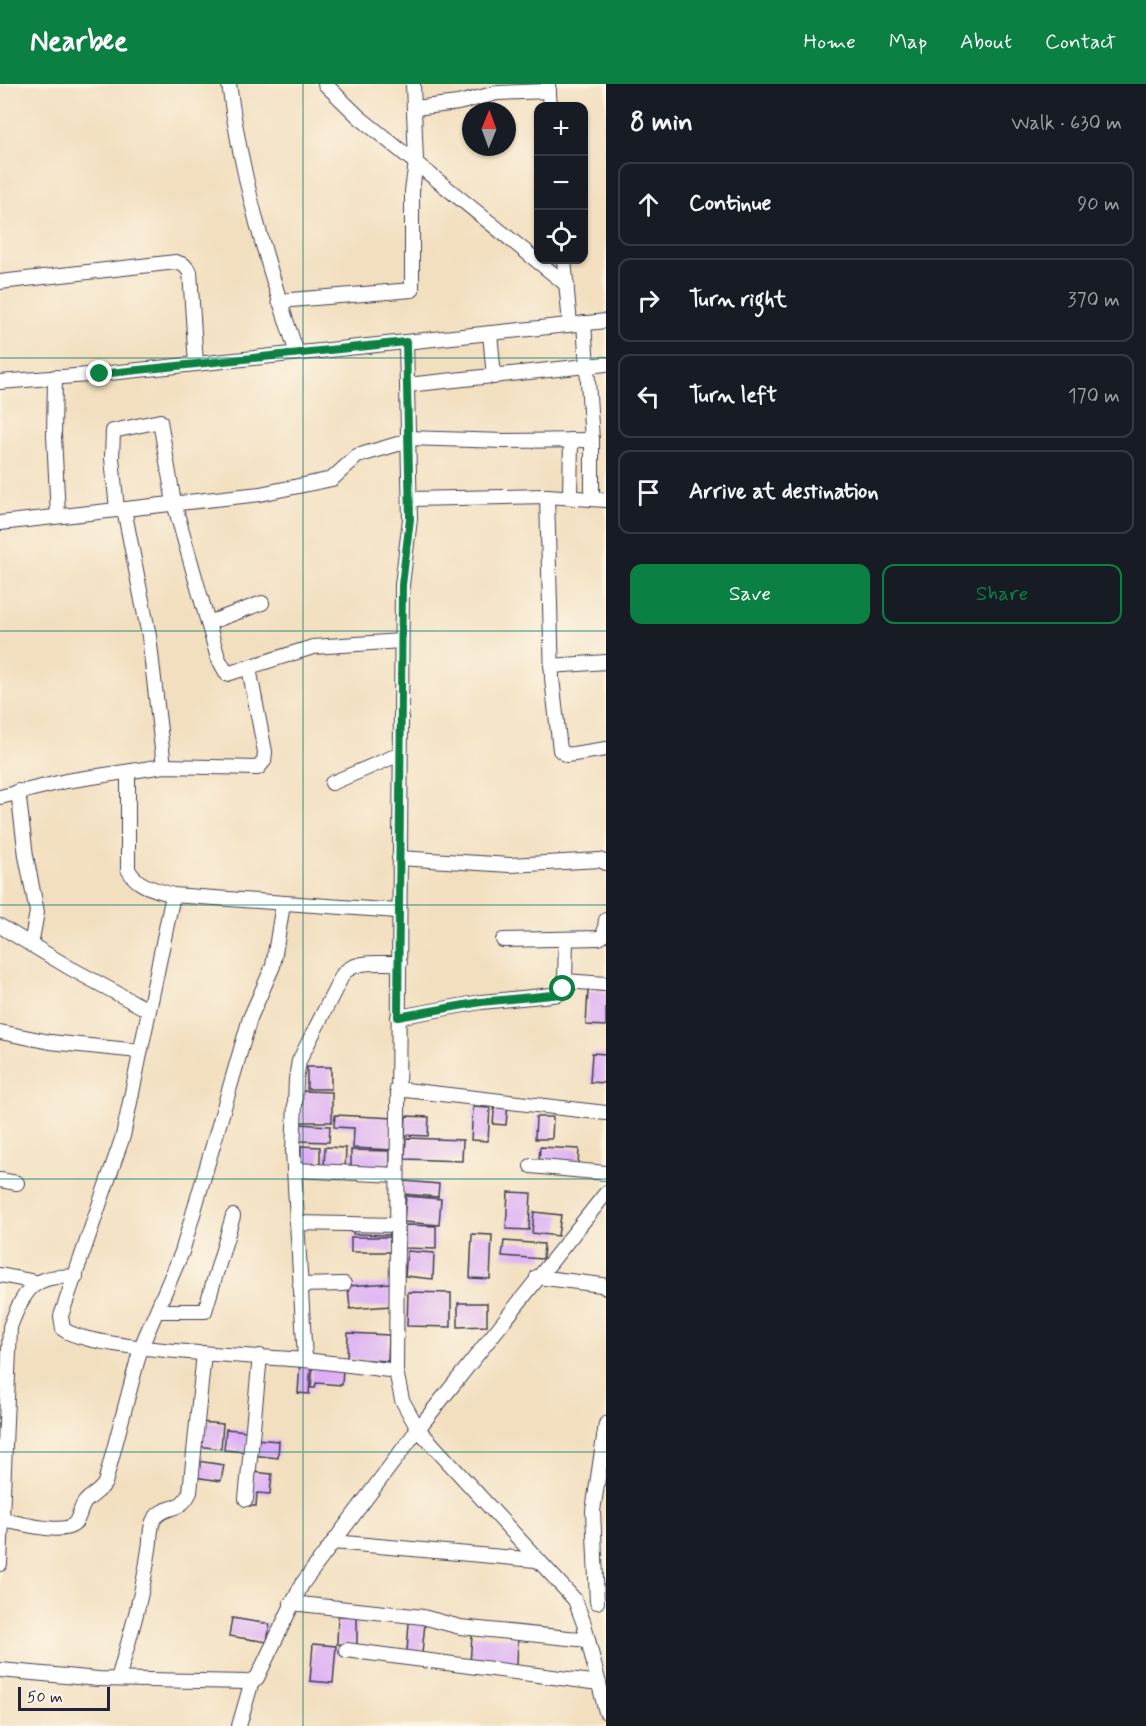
<!DOCTYPE html>
<meta charset="utf-8">
<style>
body{margin:0;font-family:Mynerve,sans-serif;background:#242831;color:#f1f3f6}
.controls{position:absolute;right:18px;top:18px;display:grid;overflow:hidden;border-radius:12px;box-shadow:0 2px 4px #0004}
.controls button{width:54px;height:54px;display:grid;place-items:center;padding:0;border:0;border-bottom:2px solid #363941;background:#171b24;color:#f1f3f6;font:30px sans-serif}
.compass{position:absolute;left:462px;top:18px;width:54px;height:54px;border-radius:50%;background:#171b24;box-shadow:0 2px 4px #0004;rotate:1deg}
.scale{position:absolute;left:18px;bottom:15px;width:92px;box-sizing:border-box;padding-left:6px;border:3px solid #22223b;border-top:0;font-size:16px;line-height:21px;white-space:nowrap;color:#22223b;-webkit-text-stroke:4px #fcf5e5;paint-order:stroke}
.stop{position:absolute;width:18px;height:18px;margin:-14px;border:4px solid #0b8043;border-radius:50%;background:#fff}
.stop.end{background:#0b8043;border-color:#fff;box-shadow:0 2px 6px #0008}
.list{margin:0;padding:0;list-style:none}
h2{display:flex;justify-content:space-between;align-items:center;height:78px;margin:0;padding:0 24px;font-size:26px}
h2 small{font-size:20px;font-weight:400;color:#9ea1a6}
.list li{display:grid;grid-template-columns:39px 1fr auto;gap:18px;align-items:center;box-sizing:border-box;height:84px;margin:0 12px 12px;padding:0 12px;border:2px solid #363941;border-radius:12px}
.list b{display:block;font-size:22px;white-space:nowrap}
.list em{font-size:20px;font-style:normal;color:#9ea1a6}
.actions{display:flex;gap:12px;padding:18px 24px}
.actions a{flex:1;padding:14px 0;border:2px solid #0b8043;border-radius:12px;text-align:center;font-size:21px;color:#0b8043}
.actions .main{background:#0b8043;color:#fff}
.icon{flex:none;width:33px;height:33px;fill:none;stroke:currentColor;stroke-width:2;stroke-linecap:round;stroke-linejoin:round}
.map{position:relative;flex:none;width:606px;height:1642px;overflow:hidden}
header{display:flex;align-items:center;gap:36px;box-sizing:border-box;height:84px;padding:0 30px;background:#0b8043;color:#fff}
header strong{font-size:28px}
nav{display:flex;gap:33px;margin-inline-start:auto;font-size:21px}
main{display:flex}
aside{flex:1;background:#171b24}
.map>svg:first-child{display:block}
.building{fill:#dcaef5}
.lines{fill:none;stroke-linecap:round;stroke-linejoin:round}
.minor-casing{stroke:#413e4f;stroke-width:16}
.minor{stroke:#fff;stroke-width:14}
.route{stroke:#0b8043;stroke-width:8}
.grid{fill:none;stroke:#0f766e;stroke-width:1.5;stroke-opacity:0.55}
</style>
<header>
<strong>Nearbee</strong>
<nav><a>Home</a><a>Map</a><a>About</a><a>Contact</a></nav>
</header>
<main>
<div class="map">
<svg width="606" height="1642" viewBox="0 0 606 1642">
<rect width="100%" height="100%" fill="#fcf5e5"/>
<filter id="ink" filterUnits="userSpaceOnUse"><feTurbulence type="fractalNoise" baseFrequency=".0167" numOctaves="2"/><feDisplacementMap in="SourceGraphic" scale="12" xChannelSelector="R" yChannelSelector="G"/><feConvolveMatrix kernelMatrix="1 2 1 2 8 2 1 2 1" color-interpolation-filters="sRGB"/></filter>
<filter id="wash" filterUnits="userSpaceOnUse"><feTurbulence type="fractalNoise" baseFrequency=".008" numOctaves="4" result="noise"/><feDisplacementMap in="SourceGraphic" scale="24" xChannelSelector="R" yChannelSelector="G"/><feGaussianBlur stdDeviation="1.35" result="paint"/><feColorMatrix in="noise" values="0 0 0 0 0 0 0 0 0 0 0 0 0 0 0 0 0 1.4 0 .05"/><feComposite in="paint" operator="in"/></filter>
<g filter="url(#wash)">
<rect width="100%" height="100%" fill="#f2dfbf"/>
<g id="blocks">
<g class="building">
<path d="M588,906l18,1v35l-20,-1z"/>
<path d="M592,969l14,1 -1,29 -15,-1z"/>
<rect x="307" y="983" width="24" height="22"/>
<path d="M301,1007l31,1v30h-32z"/>
<path d="M495,1018l13,1 -2,22 -13,-1z"/>
<path d="M473,1023l17,1 -2,33 -17,-1z"/>
<path d="M335,1031l60,3 -2,32 -40,-2 1,-20 -20,-1z"/>
<path d="M406,1032l23,1 -1,19 -23,-1z"/>
<path d="M536,1033h17l-1,22h-17z"/>
<path d="M299,1040l31,2 -1,16 -31,-1z"/>
<path d="M406,1054l57,2 -1,21 -57,-2z"/>
<path d="M301,1062l19,1v20h-19z"/>
<path d="M325,1063l21,1 -1,21 -21,-1z"/>
<path d="M540,1063l39,2 -1,16 -39,-2z"/>
<path d="M351,1066l39,1v18l-39,-1z"/>
<path d="M404,1097l35,3 -1,13 -35,-3z"/>
<path d="M508,1108l23,1 -2,37 -23,-1z"/>
<path d="M406,1112l35,3 -2,26 -35,-3z"/>
<path d="M534,1128l27,3 -3,21 -26,-3z"/>
<path d="M353,1141h39v10l-39,-1z"/>
<path d="M405,1141l31,1v23l-31,-1z"/>
<path d="M472,1150l20,1 -2,44 -20,-1z"/>
<rect x="351" y="1153" width="42" height="15"/>
<path d="M504,1157l40,3 -1,15 -41,-3z"/>
<path d="M407,1167l27,2 -1,26 -28,-3z"/>
<path d="M390,1199l1,23 -41,3 -2,-23z"/>
<path d="M408,1208l43,1v34l-44,-1z"/>
<path d="M458,1219h29v23l-29,1z"/>
<path d="M348,1249l41,2 -1,26 -41,-2z"/>
<path d="M300,1278h11l-2,32 -11,-1z"/>
<path d="M313,1281l30,3 -1,17 -26,-2 -1,5h-4z"/>
<path d="M200,1338l23,2 -2,25 -24,-3z"/>
<path d="M226,1345l21,2 -1,21 -22,-2z"/>
<path d="M253,1355l26,2 -1,17 -26,-3z"/>
<path d="M197,1377l27,4 -3,16 -27,-4z"/>
<path d="M252,1388l20,2 -2,20 -13,-1 -1,13h-7z"/>
<path d="M338,1532h19v29l-20,-1z"/>
<path d="M232,1534l38,6 -3,18 -38,-6z"/>
<path d="M409,1538l16,1 -3,30 -15,-1z"/>
<path d="M472,1551l46,3 -1,28 -47,-2z"/>
<path d="M313,1560l23,2 -3,37 -23,-2z"/>
</g>
</g>
</g>
<g filter="url(#ink)">
<use href="#blocks" fill-opacity="0" stroke="#413e4f" stroke-width="1.5"/>
<g class="lines">
<g class="minor-casing">
<g id="minor">
<path d="M229,0c12,93 38,181 68,269"/>
<path d="M325,0l34,33 208,168"/>
<path d="M548,0l2,22"/>
<path d="M415,24l43,-5 39,-10 52,-2"/>
<path d="M564,176l6,64"/>
<path d="M0,198l176,-20 8,3 6,7 6,92"/>
<path d="M279,217l133,-11v-99l4,-29 -3,-78"/>
<path d="M584,239l8,117v59"/>
<path d="M490,249l4,44"/>
<path d="M406,258l4,177 -8,66 -6,786 6,29 16,29 157,171 9,24 22,88"/>
<path d="M55,293l-1,58 4,81"/>
<path d="M0,298l100,-8 506,-53"/>
<path d="M407,301l199,-21"/>
<path d="M407,354l98,3 87,-1"/>
<path d="M547,412l5,182 8,72 7,5 39,-6"/>
<path d="M570,413l1,-57"/>
<path d="M410,415l137,-3 59,4"/>
<path d="M124,425l25,127 15,130"/>
<path d="M117,426l-5,-52 1,-27 47,-10 14,82 44,155 9,16 86,-27 88,-6"/>
<path d="M0,439l260,-29 72,-15 25,-23 51,-15"/>
<path d="M208,539l54,-20"/>
<path d="M551,582l55,-4"/>
<path d="M128,688v97c9,18 27,20 45,26l225,16"/>
<path d="M332,699l68,-29"/>
<path d="M18,707l8,65 11,56 -6,33"/>
<path d="M0,713l66,-16 98,-15 94,2 6,-7 1,-9 -16,-84"/>
<path d="M399,774l111,7 90,-5 6,3"/>
<path d="M173,811l-50,241 -62,180 2,13c27,22 198,27 241,31 31,3 61,7 92,11"/>
<path d="M0,842l70,42 78,42"/>
<path d="M503,856l96,-2 5,-3 2,-15"/>
<path d="M565,897l1,-41"/>
<path d="M398,933l83,-15 71,-7 7,-1 6,-13 41,3"/>
<path d="M0,948l50,10 89,9"/>
<path d="M397,1005l209,24"/>
<path d="M531,1082l75,7"/>
<path d="M294,1086l103,5"/>
<path d="M0,1096l17,3"/>
<path d="M296,1139l101,2"/>
<path d="M0,1191l36,7"/>
<path d="M537,1193l65,8 4,3"/>
<path d="M300,1201l44,-1"/>
<path d="M158,1227h47l28,-95"/>
<path d="M305,1276l-12,-209 3,-72 3,-18 44,-87c13,-15 37,-10 57,-11"/>
<path d="M246,1415l14,-143"/>
<path d="M3,1436c16,3 62,16 72,3 5,-6 5,-15 10,-21 7,-8 14,-9 20,-19l36,-136 41,-95 68,-234 23,-52 10,-62"/>
<path d="M333,1458l203,18"/>
<path d="M0,1480l10,-237c14,-38 25,-54 66,-50"/>
<path d="M597,1518l-4,-91 13,-87"/>
<path d="M291,1519l132,14 37,10 128,13"/>
<path d="M346,1566l253,33"/>
<path d="M0,1586l98,9 150,3 9,-4 45,-94 116,-155 188,-236"/>
<path d="M118,1595c12,-42 25,-86 31,-130 2,-9 0,-23 6,-31 10,-14 25,-4 35,-26l14,-139"/>
<path d="M239,1642l13,-45"/>
</g>
</g>
<use href="#minor" class="minor"/>
</g>
</g>
<g class="lines" filter="url(#ink)">
<path class="route" d="M100,290l306,-32 4,177 -8,66 -4,432 83,-15 71,-7 7,-1 4,-5"/>
</g>
<path class="grid" d="M303,0v1642M0,274h606M0,547h606M0,821h606M0,1095h606M0,1368h606"/>
</svg>
<div class="controls">
<button>+</button>
<button>−</button>
<button><svg class="icon" aria-label="locate" viewBox="0 0 24 24"><circle cx="12" cy="12" r="6"/><path d="M12 2v4M12 18v4M2 12h4M18 12h4"/></svg></button>
</div>
<svg class="compass" viewBox="-18 -18 36 36"><path d="M0-13l5 13h-10z" fill="#e53935"/><path d="M0 13l5-13h-10z" fill="#9ea1a6"/></svg>
<div class="scale">50 m</div>
<div class="stop" style="left:563px;top:905px"></div>
<div class="stop end" style="left:100px;top:290px"></div>
</div>
<aside>
<h2>8 min<small>Walk · 630 m</small></h2>
<ul class="list">
<li><svg class="icon" aria-label="ahead" viewBox="0 0 24 24"><path d="M12 20V5M6 11l6-6 6 6"/></svg><div><b>Continue</b></div><em>90 m</em></li>
<li><svg class="icon" aria-label="right" viewBox="0 0 24 24"><path d="M7 20v-9h11M14 6l5 5-5 5"/></svg><div><b>Turn right</b></div><em>370 m</em></li>
<li><svg class="icon" aria-label="left" viewBox="0 0 24 24"><path d="M17 20v-9H6M10 6l-5 5 5 5"/></svg><div><b>Turn left</b></div><em>170 m</em></li>
<li><svg class="icon" aria-label="arrive" viewBox="0 0 24 24"><path d="M6 21V4h12l-3 4 3 4H6"/></svg><div><b>Arrive at destination</b></div></li>
</ul>
<div class="actions"><a class="main">Save</a><a>Share</a></div>
</aside>
</main>
